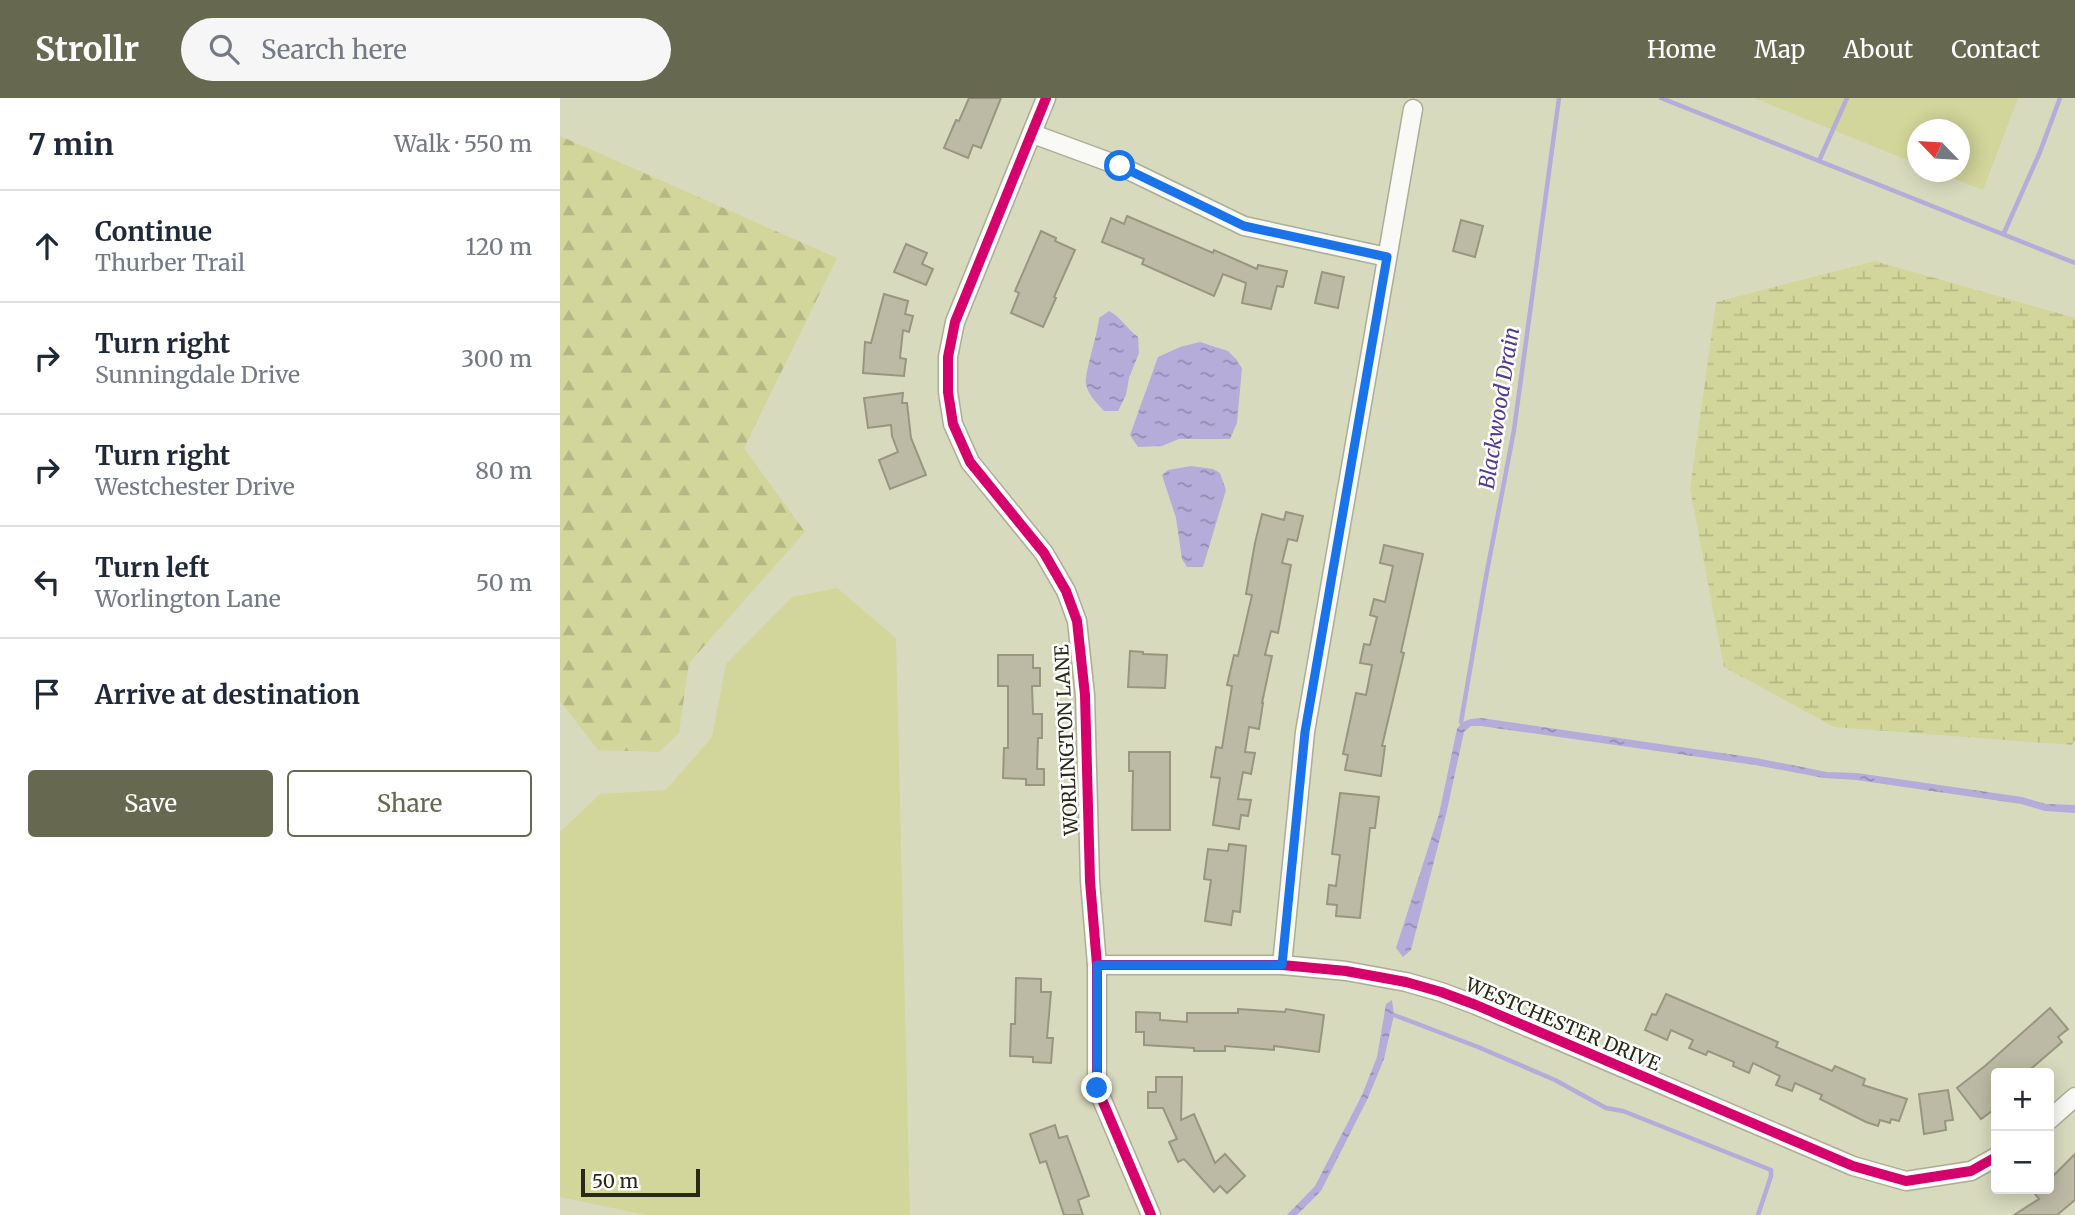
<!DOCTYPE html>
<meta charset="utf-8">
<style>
body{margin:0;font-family:Merriweather,serif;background:#f6f6f7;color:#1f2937}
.controls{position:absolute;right:21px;bottom:21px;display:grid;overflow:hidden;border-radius:7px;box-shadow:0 4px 18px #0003}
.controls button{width:63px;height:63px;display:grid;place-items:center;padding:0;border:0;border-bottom:2px solid #e0e1e3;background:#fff;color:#1f2937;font:35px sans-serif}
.compass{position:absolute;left:1347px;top:21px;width:63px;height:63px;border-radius:50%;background:#fff;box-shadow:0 4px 18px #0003;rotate:295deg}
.scale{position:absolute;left:21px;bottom:18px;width:119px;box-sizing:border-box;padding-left:7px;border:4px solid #282a15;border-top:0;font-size:19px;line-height:24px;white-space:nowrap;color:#282a15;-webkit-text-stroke:5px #fff;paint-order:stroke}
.stop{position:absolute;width:21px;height:21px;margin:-16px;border:5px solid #1a73e8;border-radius:50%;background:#fff}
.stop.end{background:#1a73e8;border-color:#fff;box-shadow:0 2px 7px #0008}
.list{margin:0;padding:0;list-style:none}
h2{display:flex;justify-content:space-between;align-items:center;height:91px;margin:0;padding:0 28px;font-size:30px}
h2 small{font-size:23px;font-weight:400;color:#747a83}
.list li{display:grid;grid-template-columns:46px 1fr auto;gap:21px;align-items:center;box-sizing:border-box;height:112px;padding:0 28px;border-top:2px solid #e0e1e3}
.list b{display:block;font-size:26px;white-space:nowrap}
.list p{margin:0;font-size:23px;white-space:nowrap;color:#747a83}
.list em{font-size:23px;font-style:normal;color:#747a83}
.actions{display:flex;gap:14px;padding:21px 28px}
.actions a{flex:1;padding:16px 0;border:2px solid #666850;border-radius:7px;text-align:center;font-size:24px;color:#666850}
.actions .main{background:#666850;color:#fff}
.icon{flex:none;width:38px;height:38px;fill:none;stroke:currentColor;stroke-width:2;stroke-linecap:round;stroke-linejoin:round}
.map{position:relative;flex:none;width:1515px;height:1117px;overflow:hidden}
header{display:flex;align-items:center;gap:42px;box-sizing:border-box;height:98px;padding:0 35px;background:#666850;color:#fff}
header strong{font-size:33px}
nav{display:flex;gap:38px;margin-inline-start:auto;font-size:24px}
.search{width:490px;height:63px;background:#f6f6f7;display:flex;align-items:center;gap:18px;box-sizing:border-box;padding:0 24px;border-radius:38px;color:#747a83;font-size:26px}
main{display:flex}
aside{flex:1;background:#fff}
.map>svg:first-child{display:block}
.green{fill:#d2d69a}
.forest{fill:url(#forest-firs)}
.wetland{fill:url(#wetland-marsh)}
.water{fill:url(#water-ripples)}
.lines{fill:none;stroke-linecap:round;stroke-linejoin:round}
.stream{stroke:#b5acda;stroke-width:4.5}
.building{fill:#bcbaa4;stroke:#989680;stroke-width:2}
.minor-casing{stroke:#abad97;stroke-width:21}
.minor{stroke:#f9f9f5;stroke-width:18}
.cycleway-casing{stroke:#fff;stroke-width:15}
.cycleway{stroke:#d6006c;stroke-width:10}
.route{stroke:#1a73e8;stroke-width:9}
.labels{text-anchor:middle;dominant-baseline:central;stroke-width:5;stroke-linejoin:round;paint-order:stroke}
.street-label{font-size:19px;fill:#282a15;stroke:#fff}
.water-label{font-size:21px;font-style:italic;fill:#523a94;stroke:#fff}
</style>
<header>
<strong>Strollr</strong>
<div class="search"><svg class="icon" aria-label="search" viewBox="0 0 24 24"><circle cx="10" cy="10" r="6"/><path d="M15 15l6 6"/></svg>Search here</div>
<nav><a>Home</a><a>Map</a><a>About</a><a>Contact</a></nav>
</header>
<main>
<aside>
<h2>7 min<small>Walk · 550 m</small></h2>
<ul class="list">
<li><svg class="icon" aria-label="ahead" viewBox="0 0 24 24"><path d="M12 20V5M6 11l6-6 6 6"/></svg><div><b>Continue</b><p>Thurber Trail</p></div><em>120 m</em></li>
<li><svg class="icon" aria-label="right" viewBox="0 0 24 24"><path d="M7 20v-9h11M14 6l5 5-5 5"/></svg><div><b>Turn right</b><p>Sunningdale Drive</p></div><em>300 m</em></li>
<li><svg class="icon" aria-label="right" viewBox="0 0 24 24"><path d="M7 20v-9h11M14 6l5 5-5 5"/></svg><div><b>Turn right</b><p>Westchester Drive</p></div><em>80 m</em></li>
<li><svg class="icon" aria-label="left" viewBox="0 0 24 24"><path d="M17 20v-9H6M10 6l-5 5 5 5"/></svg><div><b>Turn left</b><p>Worlington Lane</p></div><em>50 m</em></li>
<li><svg class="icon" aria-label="arrive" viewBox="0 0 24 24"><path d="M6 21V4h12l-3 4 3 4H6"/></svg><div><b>Arrive at destination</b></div></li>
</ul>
<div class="actions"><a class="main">Save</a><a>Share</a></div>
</aside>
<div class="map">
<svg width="1515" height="1117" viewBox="0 0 1515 1117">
<defs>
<pattern id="forest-firs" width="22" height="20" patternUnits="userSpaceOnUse" patternTransform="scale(1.75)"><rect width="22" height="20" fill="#d2d69a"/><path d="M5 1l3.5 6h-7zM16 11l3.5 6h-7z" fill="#b4b884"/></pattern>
<pattern id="wetland-marsh" width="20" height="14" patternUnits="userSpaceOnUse" patternTransform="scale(1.75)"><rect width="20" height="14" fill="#d2d69a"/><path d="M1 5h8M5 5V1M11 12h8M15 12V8" fill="none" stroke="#b4b884"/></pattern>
<pattern id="water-ripples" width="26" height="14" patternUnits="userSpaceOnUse" patternTransform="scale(1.75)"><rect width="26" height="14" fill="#b5acda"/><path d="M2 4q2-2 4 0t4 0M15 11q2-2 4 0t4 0" fill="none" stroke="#938cb0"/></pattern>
</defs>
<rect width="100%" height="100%" fill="#d8dabe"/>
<g class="green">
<path d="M1194,0h264l-35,92 -46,-18h23v-42h-42l-1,34z"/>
<path d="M277,490l59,50 14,577h-264l-86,-18v-365l40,-38 66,-4 46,-53 14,-73 66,-67z"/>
</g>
<path class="forest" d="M0,38l277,122 -93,190 61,84 -116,131 -10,70 -20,19 -61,-2 -38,-49z"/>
<path class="wetland" d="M1315,163l200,57v422l-3,5 -238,-18 -110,-60 -34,-178 26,-187z"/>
<g class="water">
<path d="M549,213c12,6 18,18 29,26l1,16 -10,25 -3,17 -8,16h-14c-7,-8 -16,-16 -18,-27 -2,-10 12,-50 13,-66z"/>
<path d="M640,244l28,9 8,8 6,9 -5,55 -7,16h-51l-17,7 -24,1 -8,-12 28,-78 22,-10z"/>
<path d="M631,368l22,3 7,4 6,17 -23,77h-16l-5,-8 -6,-41 -14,-43 6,-5z"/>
<path d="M921,620l275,40 71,14 30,1 165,24 24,7 29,1v8l-30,-2 -24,-7 -165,-24 -32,-2 -69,-13 -274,-39h-10l-7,6 -18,83 -35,135 -8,7 -7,-9 43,-134 18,-85c6,-10 13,-10 24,-11z"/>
<path d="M832,902l2,15 -10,44 -16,39 -47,93 -24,24h-10l28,-29 47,-91 15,-38 9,-53z"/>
</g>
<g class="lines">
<g class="stream">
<path d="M1101,0l414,165"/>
<path d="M1259,63l28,-63"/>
<path d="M1444,135l36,-81 20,-54"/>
<path d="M901,624l24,-140 29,-152 45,-332"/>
<path d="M834,917l84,32 77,33 51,28 17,3 148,59v6l-13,39"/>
</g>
</g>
<g class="building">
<path d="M409,0h32l-20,50 -8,-3 -5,13 -24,-10 12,-28 3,1z"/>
<path d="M567,118l86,37 1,-3 43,19 1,-4 29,6 -4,16 -6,-1 -6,23 -29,-6 4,-20 -23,-9 -9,22 -72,-32 2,-5 -42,-17 9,-24 13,6z"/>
<path d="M901,122l22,6 -8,31 -22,-6z"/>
<path d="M481,133l15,7 -1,3 20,9 -21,47 2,1 -13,29 -32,-14 8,-20 -4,-2z"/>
<path d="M346,146l21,9 -5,11 11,5 -7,16 -32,-13z"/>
<path d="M762,174l22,5 -6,31 -23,-5z"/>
<path d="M324,196l24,7 -3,13 8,2 -4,16 -6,-2 -3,28 6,1 -2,17 -41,-3 2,-31 6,1z"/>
<path d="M343,295l-1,10h5l4,35 15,37 -36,14 -11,-29 19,-8 -6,-16 -1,-11 -23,3 -4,-30z"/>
<path d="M726,414l17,4 -6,25 -9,-2 -6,24 9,2 -13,68 -7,-2 -6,24 7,1 -10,47h1l-4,26 -10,-2 -4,25 10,1 -4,21 -8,-2 -5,27 13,1 -3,16 -7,-1 -2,14 -26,-4 7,-47 -9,-1 5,-30 6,1 10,-62 -5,-1 7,-30 4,1 14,-61 -6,-1 9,-51 7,-29 22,6z"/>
<path d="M824,447l39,9 -22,98 3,1 -22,93h3l-4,30 -36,-6 3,-15 -5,-1 13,-61 10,2 6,-30 -12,-2 4,-19 6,1 7,-28 -7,-2 4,-16 11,3 8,-36 -13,-3z"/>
<path d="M570,553l13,1v2l24,1 -2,33 -37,-1z"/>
<path d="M438,557h35v13h7v18h-8l1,28h9v24h-4l-1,31h7v16h-18v-6l-23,-1 1,-30h4v-62h-10z"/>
<path d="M569,654h41v78h-38l1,-59h-4z"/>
<path d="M780,695l39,4 -4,31h-5l-10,90 -24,-2 1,-11 -10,-1 2,-19 7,1 4,-31 -8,-1z"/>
<path d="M669,746l17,2 -6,66 -7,-1 -2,14 -26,-4 6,-41 -7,-1 4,-30 20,2z"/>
<path d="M456,880l25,1v13h10l-4,46h6l-2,25 -18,-1v-5l-23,-1 1,-32h4z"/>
<path d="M1106,896l112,48 -2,5 56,24 3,-5 30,13 -2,6 44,14 -8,22 -8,-2 -1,4 -10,-3 -2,6 -12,-4 -46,-23 2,-4 -27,-12 -3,8 -16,-6 4,-9 -27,-13 -4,10 -16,-7 1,-4 -26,-11 -2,4 -17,-7 4,-8 -22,-10 -4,10 -22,-10 7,-16 4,1z"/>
<path d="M1490,910l18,21 -10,8 4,5 -36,31h-30v35l-15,11 -24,-31 28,-22z"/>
<path d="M678,911l47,3 1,-3 38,6 -5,37 -45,-6v4l-49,-4v5h-31v-3l-50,-3v-13h-8v-20l24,1v7l27,2v-9h51z"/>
<path d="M596,979h26l-1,43 13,-6 21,49 10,-9 20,22 -18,17 -7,-7 -6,6 -30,-33 -6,3 -9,-20 8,-3 -14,-31h-15v-16h8z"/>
<path d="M1388,992l5,30 -8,1 1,9 -22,4 -5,-40z"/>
<path d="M495,1027l4,13 8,-2 22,60 -11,4 5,15h-19l-18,-54 -6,2 -10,-29z"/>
<path d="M1515,1056v46l-18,15h-43l25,-16 -8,-10h18v-9z"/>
</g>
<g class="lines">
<g class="minor-casing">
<g id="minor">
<path d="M486,0l-91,224 -7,35v35l5,32 17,38 74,91 22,38 11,30 8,74 5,186 7,84v123l54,127"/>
<path d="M473,36l87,32 124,60 143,31"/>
<path d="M537,867h185l64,6 60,11 35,10 35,13 377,161 53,15 65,-10 25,-14"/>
<path d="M722,867l23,-233 108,-623"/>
<path d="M1489,1022l26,-23"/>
</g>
</g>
<use href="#minor" class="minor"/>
<g class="cycleway-casing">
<g id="cycleway">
<path d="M486,0l-91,224 -7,35v35l5,32 17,38 74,91 22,38 11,30 8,74 5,186 7,84v123l54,127"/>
<path d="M537,867h185l64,6 60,11 35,10 35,13 377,161 53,15 65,-10 25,-14"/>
</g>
</g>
<use href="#cycleway" class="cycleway"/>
</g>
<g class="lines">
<path class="route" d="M537,990v-123h185l23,-233 82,-475 -143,-31 -124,-60"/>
</g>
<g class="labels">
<g class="street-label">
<text transform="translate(506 642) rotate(-93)">WORLINGTON LANE</text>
<text transform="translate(1003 926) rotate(23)">WESTCHESTER DRIVE</text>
</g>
<g class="water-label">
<text transform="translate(939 310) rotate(-81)">Blackwood Drain</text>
</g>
</g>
</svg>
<div class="controls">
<button>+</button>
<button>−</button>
</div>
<svg class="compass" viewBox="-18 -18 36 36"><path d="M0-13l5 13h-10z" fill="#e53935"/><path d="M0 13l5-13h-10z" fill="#747a83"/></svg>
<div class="scale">50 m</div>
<div class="stop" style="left:560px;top:68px"></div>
<div class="stop end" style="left:537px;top:990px"></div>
</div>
</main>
